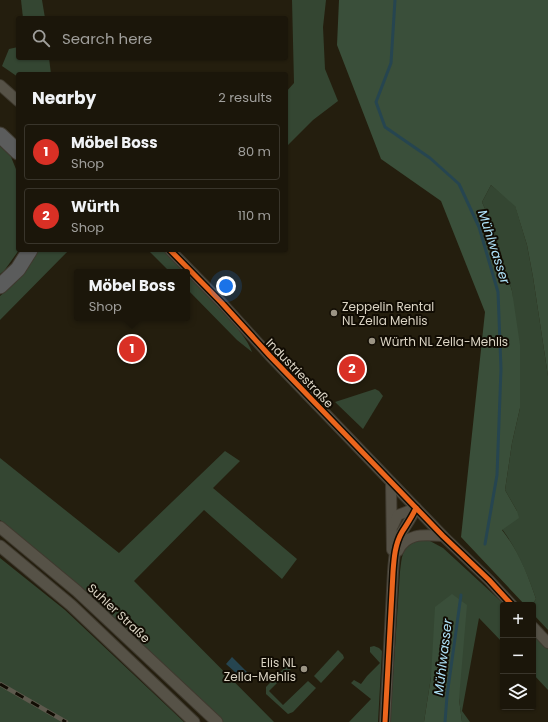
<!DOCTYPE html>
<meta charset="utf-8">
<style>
body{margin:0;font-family:Poppins,sans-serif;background:#241f13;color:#f1f3f6}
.controls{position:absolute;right:12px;bottom:12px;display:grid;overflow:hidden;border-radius:4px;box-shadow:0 1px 3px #0004}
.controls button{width:36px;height:36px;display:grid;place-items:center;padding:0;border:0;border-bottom:1px solid #39352b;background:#1b160a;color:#f1f3f6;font:20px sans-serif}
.you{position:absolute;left:226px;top:286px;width:14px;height:14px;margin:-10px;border:3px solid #fff;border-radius:50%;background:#1a73e8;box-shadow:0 0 0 6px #1a73e833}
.badge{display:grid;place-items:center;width:26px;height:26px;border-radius:50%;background:#d93025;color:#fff;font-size:13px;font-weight:700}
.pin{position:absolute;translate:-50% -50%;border:2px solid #fff;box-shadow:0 1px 4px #0006}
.popup{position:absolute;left:74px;top:269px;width:116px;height:52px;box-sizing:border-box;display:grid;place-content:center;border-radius:4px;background:#1b160a;filter:drop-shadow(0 1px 3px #0005);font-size:13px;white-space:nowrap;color:#a09f9c}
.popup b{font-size:15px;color:#f1f3f6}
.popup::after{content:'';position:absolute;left:50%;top:100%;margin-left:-8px;border:8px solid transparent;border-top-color:#1b160a}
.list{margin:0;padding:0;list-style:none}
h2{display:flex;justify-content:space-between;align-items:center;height:52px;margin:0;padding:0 16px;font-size:17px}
h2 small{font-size:13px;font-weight:400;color:#a09f9c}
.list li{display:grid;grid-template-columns:26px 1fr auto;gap:12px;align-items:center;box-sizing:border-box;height:56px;margin:0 8px 8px;padding:0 8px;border:1px solid #39352b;border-radius:4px}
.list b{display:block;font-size:15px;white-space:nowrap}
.list p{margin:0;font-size:13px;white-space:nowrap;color:#a09f9c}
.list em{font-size:13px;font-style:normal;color:#a09f9c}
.icon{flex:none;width:22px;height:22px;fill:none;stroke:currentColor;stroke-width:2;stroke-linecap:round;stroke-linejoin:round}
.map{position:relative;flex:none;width:548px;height:722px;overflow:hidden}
.search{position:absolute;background:#1b160a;box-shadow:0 1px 3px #0004;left:16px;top:16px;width:272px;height:44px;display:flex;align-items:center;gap:10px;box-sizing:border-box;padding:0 14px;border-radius:4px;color:#a09f9c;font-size:15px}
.panel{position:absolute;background:#1b160a;box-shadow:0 1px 3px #0004;left:16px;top:72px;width:272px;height:180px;border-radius:4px}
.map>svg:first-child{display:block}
.green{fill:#344632}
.forest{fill:#3a4f3a}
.water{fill:#264550}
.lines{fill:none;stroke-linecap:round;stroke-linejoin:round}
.stream{stroke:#264550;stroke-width:3}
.tertiary-casing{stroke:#3f3a2f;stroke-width:12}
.secondary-casing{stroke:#3f3a2f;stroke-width:13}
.motorway-casing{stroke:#3f3a2f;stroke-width:17}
.tertiary{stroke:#565247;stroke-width:10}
.secondary{stroke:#565247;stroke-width:11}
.motorway{stroke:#5b5c5c;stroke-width:15}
.rail-casing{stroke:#5d594d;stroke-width:4.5}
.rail{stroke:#110c03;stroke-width:3;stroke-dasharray:9;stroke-linecap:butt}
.cycleway-casing{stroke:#110c03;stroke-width:8}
.cycleway{stroke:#eb651d;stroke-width:5}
.poi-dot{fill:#9b9484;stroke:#110c03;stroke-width:1.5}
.labels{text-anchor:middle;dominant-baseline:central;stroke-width:4;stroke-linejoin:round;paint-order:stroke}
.poi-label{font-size:12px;fill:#dbd4c4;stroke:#110c03;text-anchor:start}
.street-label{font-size:12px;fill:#dbd4c4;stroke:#110c03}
.water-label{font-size:13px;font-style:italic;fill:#afe3fa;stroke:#110c03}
</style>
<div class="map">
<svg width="548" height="722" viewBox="0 0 548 722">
<rect width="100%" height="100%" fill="#241e0e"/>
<g class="green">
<path d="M21,0h21l3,18h-22z"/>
<path d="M292,0h34l-3,27 2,42 13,32 -25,19 -27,27v-55l8,-9z"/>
<path d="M18,47v11h31l2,16h-33v3l-16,-11 7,-17z"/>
<path d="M0,145l9,7 9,22 1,76 -15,21 -4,3z"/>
<path d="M491,185l24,20 12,40 6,32 15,99v254l-15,-16v-9h-1l4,-6c-8,-24 -19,-50 -34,-70l15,-18 -12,-21 7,-47 8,-35 -8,-117 -18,-61 -12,-28z"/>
<path d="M38,250h31l-69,70v-24c16,-13 30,-27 38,-46z"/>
<path d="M148,250h15l21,22h-14z"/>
<path d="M187,275c17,18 58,55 65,77l-15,-12 -50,-51z"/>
<path d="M375,389l4,2 4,5 -20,33 -28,-27z"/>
<path d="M225,451l15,10 -27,27 84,71 -15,20 -78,-69 -70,71 140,141h-51c-73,-69 -145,-138 -223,-202v-62l119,95z"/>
<path d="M417,541h13l13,7 62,57h-2v38l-24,-25 -17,93 8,11h-8l-3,-23 -28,-22 -7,45h-34l10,-150c2,-14 1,-25 17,-31z"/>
<path d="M0,558l65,52 119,112h-184z"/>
<path d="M533,634l15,15v41l-15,-16z"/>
<path d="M374,646l5,2 3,3 -4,71h-29l22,-23 -20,-16 3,-3 7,4 6,-8 13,-13 -10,-11v-5z"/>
<path d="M338,650l5,5 1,3 -23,25 -7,-7z"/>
<path d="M288,664l4,4 -23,23 14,14 25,-24 8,7 -23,24 -5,2 -22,-20v-7z"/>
</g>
<g class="forest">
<path d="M339,0h209v376l-15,-99 -6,-32 -12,-39 -24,-21 -9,17 12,28 18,61 8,54v63l-8,35 -7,47 12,21 2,7 -17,12c16,20 26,45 34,69l-4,6h-7l-64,-68 24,-225 -44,-111 -60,-42 -44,-114z"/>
<path d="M452,594l15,11 -8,94 3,23h-38l7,-45 4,-70z"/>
</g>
<path class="water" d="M232,657l18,18 -6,5 -18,-16z"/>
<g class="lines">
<g class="stream">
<path d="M395,0l-4,63 -15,39 9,25 45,31 29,26 20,43 19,65 3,77 -4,106 -12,69"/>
<path d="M445,722l2,-26 14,-101"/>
</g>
<g class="tertiary-casing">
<g id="tertiary">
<path d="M0,85l18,16"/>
<path d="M170,250l51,52 49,54 173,180 46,44 23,25"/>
<path d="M391,482l1,68"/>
<path d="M393,526l5,-11 18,-7"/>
<path d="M398,551c9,-19 27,-16 45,-15"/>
<path d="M533,627l15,16"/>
<path d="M385,722l8,-150c1,-14 2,-28 9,-40 5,-8 10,-15 14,-24"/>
</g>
</g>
<g class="secondary-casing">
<g id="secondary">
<path d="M0,527l77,64 140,131"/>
<path d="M0,546l71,59 123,117"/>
</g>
</g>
<g class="motorway-casing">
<g id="motorway">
<path d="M0,135l18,17"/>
<path d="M0,286l18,-17 12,-19"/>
</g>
</g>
<use href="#tertiary" class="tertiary"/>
<use href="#secondary" class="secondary"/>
<use href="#motorway" class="motorway"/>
<g class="rail-casing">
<path id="rail" d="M0,684l66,38"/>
</g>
<use href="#rail" class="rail"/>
<g class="cycleway-casing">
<g id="cycleway">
<path d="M170,250l51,52 49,54 173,180 46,44 23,25"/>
<path d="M385,722l8,-150c1,-14 2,-28 9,-40 5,-8 10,-15 14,-24"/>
</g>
</g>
<use href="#cycleway" class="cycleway"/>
</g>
<g class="poi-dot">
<circle cx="334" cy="313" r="4"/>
<circle cx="372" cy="341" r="4"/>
<circle cx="304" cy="669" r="4"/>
</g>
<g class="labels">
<g class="poi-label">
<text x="342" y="306">Zeppelin Rental<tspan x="342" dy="14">NL Zella Mehlis</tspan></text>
<text x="380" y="341">Würth NL Zella-Mehlis</text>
<text x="296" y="662" text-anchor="end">Elis NL<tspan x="296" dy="14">Zella-Mehlis</tspan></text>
</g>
<g class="street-label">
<text transform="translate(300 373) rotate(46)">Industriestraße</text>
<text transform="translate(119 613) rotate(43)">Suhler Straße</text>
</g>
<g class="water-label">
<text transform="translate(494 247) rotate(72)">Mühlwasser</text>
<text transform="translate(443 657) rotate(-83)">Mühlwasser</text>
</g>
</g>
</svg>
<div class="controls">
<button>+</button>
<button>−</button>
<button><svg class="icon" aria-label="layers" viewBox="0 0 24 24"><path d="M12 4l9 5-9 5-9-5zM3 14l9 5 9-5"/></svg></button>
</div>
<div class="you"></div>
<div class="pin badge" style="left:132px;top:349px">1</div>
<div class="popup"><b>Möbel Boss</b>Shop</div>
<div class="pin badge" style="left:352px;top:369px">2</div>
<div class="search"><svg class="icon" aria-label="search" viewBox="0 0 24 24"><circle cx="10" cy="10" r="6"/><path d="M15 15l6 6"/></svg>Search here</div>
<section class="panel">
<h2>Nearby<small>2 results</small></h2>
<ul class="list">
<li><span class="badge">1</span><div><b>Möbel Boss</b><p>Shop</p></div><em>80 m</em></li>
<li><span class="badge">2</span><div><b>Würth</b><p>Shop</p></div><em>110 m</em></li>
</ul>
</section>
</div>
